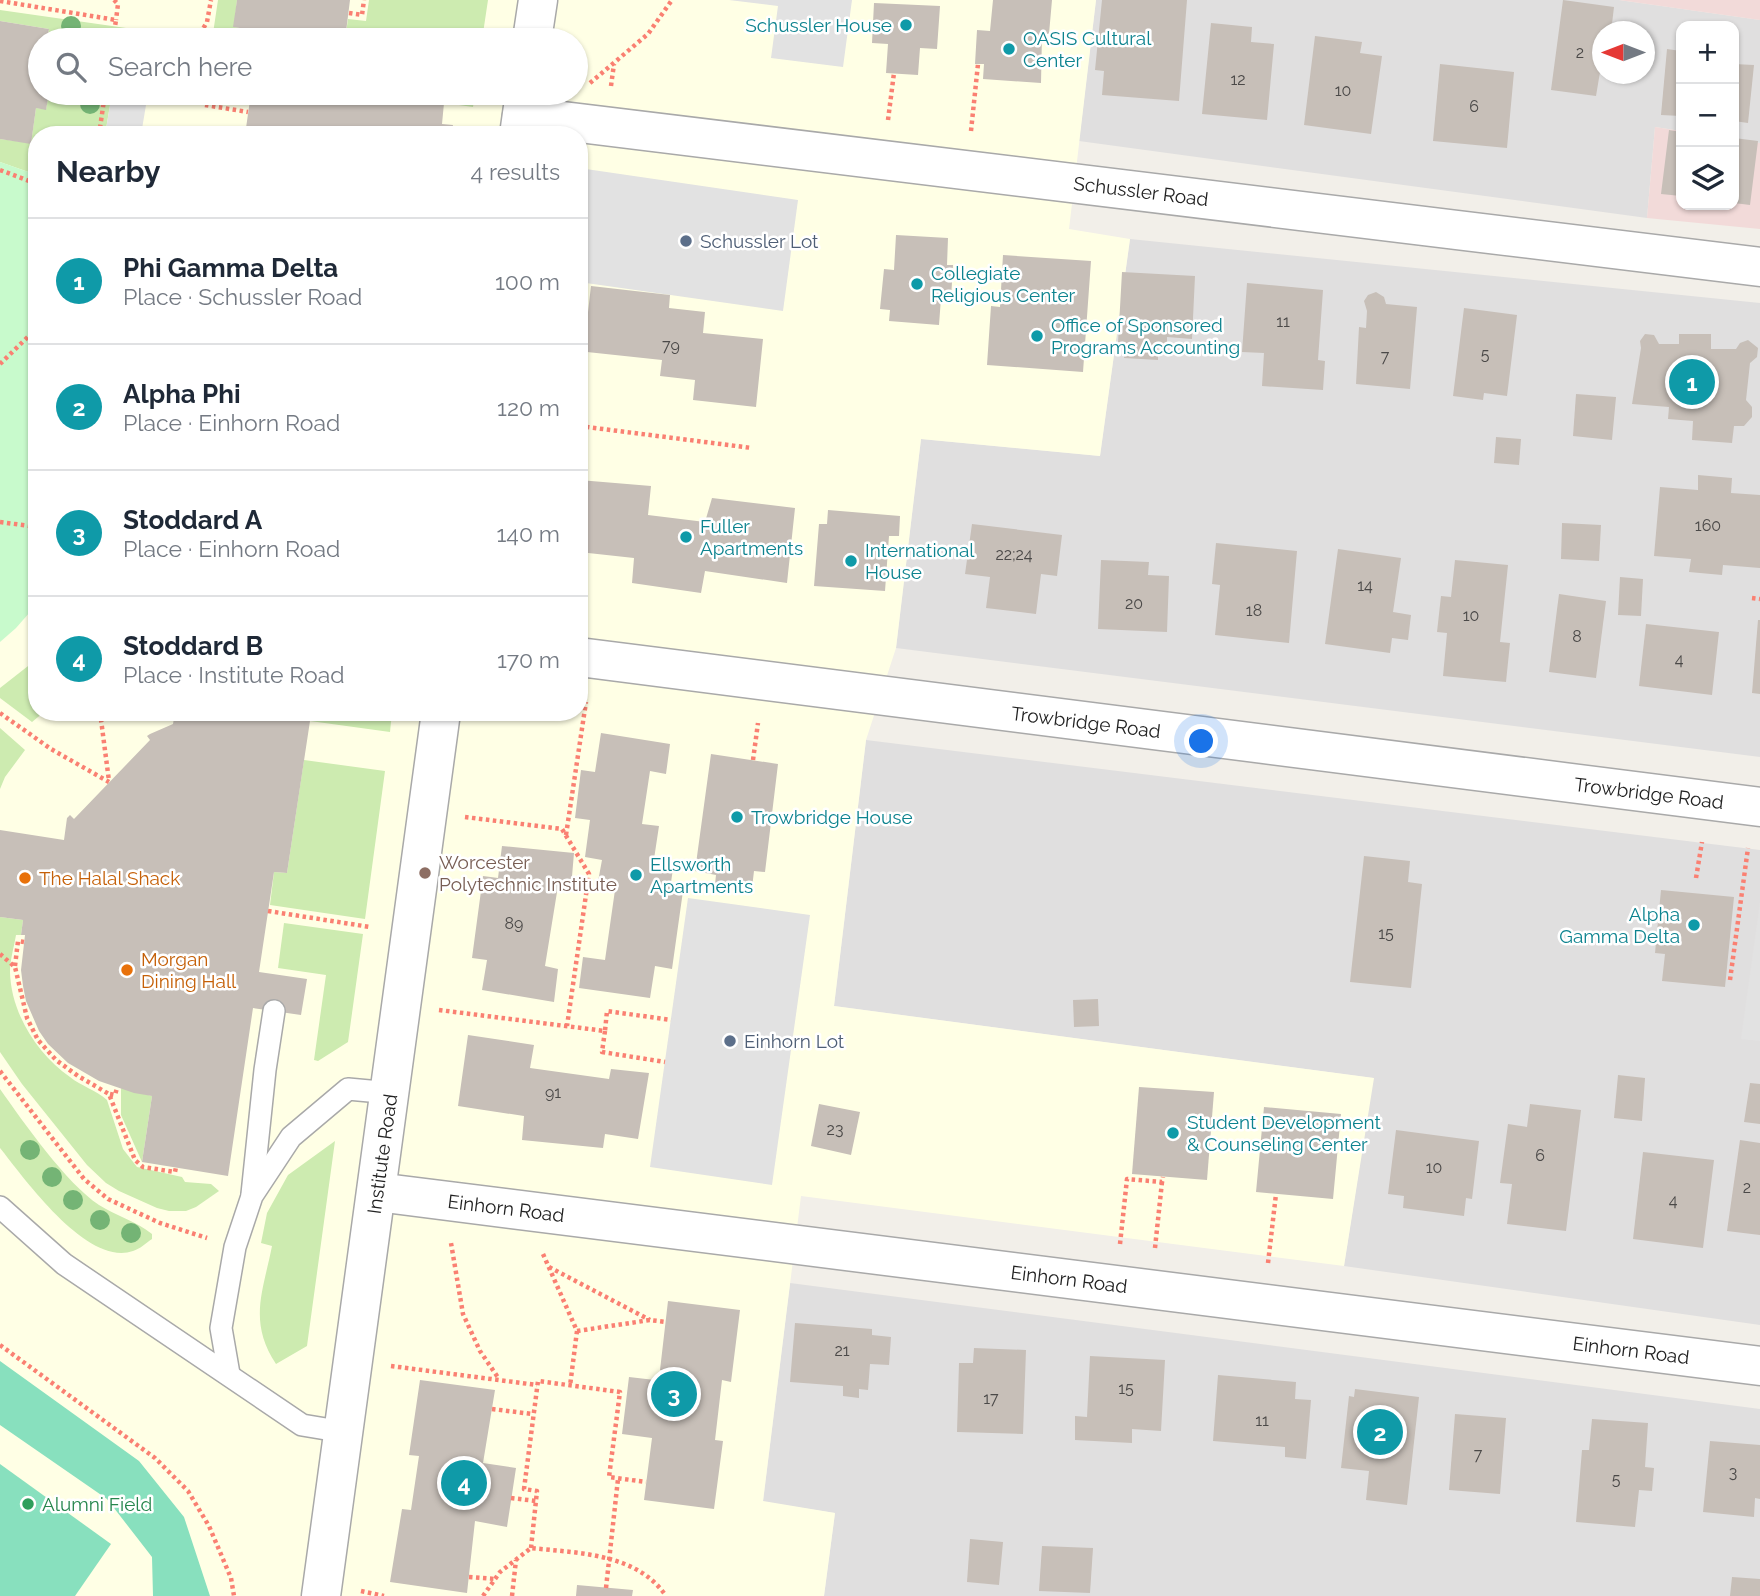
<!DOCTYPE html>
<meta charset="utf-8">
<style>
body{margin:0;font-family:Raleway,sans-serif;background:#f2f2f3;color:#1f2937}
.controls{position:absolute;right:21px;top:21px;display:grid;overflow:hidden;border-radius:14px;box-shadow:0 2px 5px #0004}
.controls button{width:63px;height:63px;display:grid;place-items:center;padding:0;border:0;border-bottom:2px solid #e0e1e3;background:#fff;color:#1f2937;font:35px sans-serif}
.compass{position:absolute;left:1592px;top:21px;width:63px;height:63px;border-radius:50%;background:#fff;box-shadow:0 2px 5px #0004;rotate:270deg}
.you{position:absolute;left:1202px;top:742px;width:24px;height:24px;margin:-18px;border:5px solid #fff;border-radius:50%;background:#1a73e8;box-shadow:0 0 0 10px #1a73e833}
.badge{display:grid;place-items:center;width:46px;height:46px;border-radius:50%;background:#111827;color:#fff;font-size:23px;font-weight:700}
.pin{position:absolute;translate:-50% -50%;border:4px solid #fff;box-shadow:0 2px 7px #0006}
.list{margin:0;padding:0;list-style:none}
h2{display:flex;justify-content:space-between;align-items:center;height:91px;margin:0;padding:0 28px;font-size:30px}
h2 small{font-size:23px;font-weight:400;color:#747a83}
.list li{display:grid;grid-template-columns:46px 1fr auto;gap:21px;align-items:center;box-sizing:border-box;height:126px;padding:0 28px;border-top:2px solid #e0e1e3}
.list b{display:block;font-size:26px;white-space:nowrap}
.list p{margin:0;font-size:23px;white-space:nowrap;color:#747a83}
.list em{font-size:23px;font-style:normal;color:#747a83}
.icon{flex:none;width:38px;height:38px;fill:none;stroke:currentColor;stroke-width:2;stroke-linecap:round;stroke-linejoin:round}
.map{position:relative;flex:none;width:1760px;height:1596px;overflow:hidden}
.search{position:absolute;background:#fff;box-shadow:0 2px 5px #0004;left:28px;top:28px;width:560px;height:77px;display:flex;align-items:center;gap:18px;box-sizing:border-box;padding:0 24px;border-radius:38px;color:#747a83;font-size:26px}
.panel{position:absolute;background:#fff;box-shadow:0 2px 5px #0004;left:28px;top:126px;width:560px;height:595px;border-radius:28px}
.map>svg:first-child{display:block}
.residential{fill:#e0dfdf;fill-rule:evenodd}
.commercial{fill:#f2dad9}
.education{fill:#ffffe5;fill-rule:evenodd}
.grass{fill:#cdebb0}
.park{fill:#c8facc}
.pitch{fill:#88e0be}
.parking{fill:#e2e2e2}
.building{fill:#c7bfb8}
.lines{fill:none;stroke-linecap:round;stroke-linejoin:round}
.service-casing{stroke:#a9a9a9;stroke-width:24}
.minor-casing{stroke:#a9a9a9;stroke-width:41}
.tertiary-casing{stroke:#a9a9a9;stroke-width:41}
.path{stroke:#fa8072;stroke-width:4.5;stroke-dasharray:3.5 3.5;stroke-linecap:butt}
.service{stroke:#fff;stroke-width:21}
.minor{stroke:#fff;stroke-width:38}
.tertiary{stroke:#fff;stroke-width:38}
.tree{fill:#74b475}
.culture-dot{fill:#0f9aa8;stroke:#fff;stroke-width:2.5}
.service-dot{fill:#5c6f8a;stroke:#fff;stroke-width:2.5}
.education-dot{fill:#8d6e63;stroke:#fff;stroke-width:2.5}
.food-dot{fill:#e8710a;stroke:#fff;stroke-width:2.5}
.leisure-dot{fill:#2e9e5b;stroke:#fff;stroke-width:2.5}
.labels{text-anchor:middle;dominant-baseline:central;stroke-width:5;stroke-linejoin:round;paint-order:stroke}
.number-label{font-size:16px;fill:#4b4948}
.culture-label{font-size:19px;fill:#0d838f;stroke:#fff;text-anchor:start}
.street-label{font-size:19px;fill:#222;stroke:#fff}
.service-label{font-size:19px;fill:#4e5e75;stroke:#fff;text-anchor:start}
.education-label{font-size:19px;fill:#785e54;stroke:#fff;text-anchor:start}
.food-label{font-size:19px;fill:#c56008;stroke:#fff;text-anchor:start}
.leisure-label{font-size:19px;fill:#27864d;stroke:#fff;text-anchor:start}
</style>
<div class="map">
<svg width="1760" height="1596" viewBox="0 0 1760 1596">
<rect width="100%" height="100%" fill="#f2efe9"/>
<g class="residential">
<path d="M1096,0h523l141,20v123l-26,-4v-113h-53v105l-26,-4 -8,91 -568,-77zM1602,32h42v42h-42z"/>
<path d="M1130,239l630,64v454l-864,-109 25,-209 179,17z"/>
<path d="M866,740l894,110v475l-416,-59 29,-188 -539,-72z"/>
<path d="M790,1283l970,126v187h-936l11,-83 -72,-11z"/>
</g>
<g class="commercial">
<path d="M1619,0h141v20z"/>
<path d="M1655,127l26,4v74h53v-66l26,4v86l-113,-11z"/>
</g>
<path class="education" d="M0,0h1096l-27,229 61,10 -30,217 -179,-17 -25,209 -30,92 -32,266 540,72 -30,188 -543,-70 -38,305 72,12 -11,83h-824zM40,40h536v53h-536zM37,135h542v577h-542z"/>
<g class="grass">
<path d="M218,0h19l-3,27 26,4 -1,9h-47z"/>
<path d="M369,0h119l-6,40h-137l3,-21 18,2z"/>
<path d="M0,10l147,21 4,9h-104l2,-11 -49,-8z"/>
<path d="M49,93h63l-7,42h-68v40l-37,-13v-23l31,4 5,-35 10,1z"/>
<path d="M375,93h100l-2,14z"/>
<path d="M37,659v53h7l-12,10 -32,-24v-10z"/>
<path d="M298,712h94l-2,20 -80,-11z"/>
<path d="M0,728l25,22 -20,27 -5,12z"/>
<path d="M304,760l81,11 -20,148 -95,-14 4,-33 13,1z"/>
<path d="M0,917l23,3 -2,15h-5c-2,12 -6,25 -6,37 1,41 27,82 60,105 11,9 26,13 37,23l16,49 14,18 45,10 3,5 26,2 8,7 -23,16 -10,4h-17l-12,-3 -38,-17 -13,-8 -19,-18 -65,-81 -22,-32z"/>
<path d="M284,923l79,11 -15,108 -30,19 -4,-1 12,-85 -48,-7z"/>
<path d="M121,1088l31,8 -10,66 -21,-47z"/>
<path d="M0,1089c24,34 66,94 99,116 17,11 37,16 53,29v5c-6,4 -12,10 -19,12 -46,16 -108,-72 -133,-103z"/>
<path d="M335,1141l-28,205 -31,18c-28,-43 -13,-72 -4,-118l-11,-3 6,-30 21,-38z"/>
</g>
<path class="park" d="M0,162l37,13v429l-21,24 -16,14z"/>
<g class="pitch">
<path d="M0,1361l139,100 45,56 26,79h-57l-1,-39 -45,-58 -107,-74z"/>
<path d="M0,1464l111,80 -36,52h-75z"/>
</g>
<g class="parking">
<path d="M729,0h123l-9,67 -72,-9 7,-52z"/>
<path d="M112,93h36l-7,42h-36z"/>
<path d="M579,168l219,32 -15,111 -204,-29z"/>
<path d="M688,898l122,17 -38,270 -122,-18z"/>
<path d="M1760,903v138l-19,-2z"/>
</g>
<g class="building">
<path d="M237,0h113l-5,40h-86l1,-9 -27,-4z"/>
<path d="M993,0h59l-3,34h-7l-1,49 -58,-4 1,-15h-9l2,-34 13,1z"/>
<path d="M1102,0h85l-8,101 -77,-6 2,-24 -9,-1z"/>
<path d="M1563,0l51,7 -3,25h-9v40h-2l-4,24 -45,-6z"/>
<path d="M874,3l66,3 -3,43 -17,-1 -2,27 -32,-2 2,-29 -16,-1z"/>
<path d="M0,21l49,8 -2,11h-7v53h9l-3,17 -10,-2 -5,36 -31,-5z"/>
<path d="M1211,23l41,4 -1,15 23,2 -7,76 -65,-6z"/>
<path d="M1315,36l47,6 -2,11 22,3 -11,78 -67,-9z"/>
<path d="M1667,49l14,2v65l-20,-1z"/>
<path d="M1440,64l74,8 -7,76 -74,-7z"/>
<path d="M1734,64l20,1 -6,58 -14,-2z"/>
<path d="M251,93h124l69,10 -2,21 11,1 -2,10h-206z"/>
<path d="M1669,130l12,2v64l-20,-2z"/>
<path d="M1734,138l24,3 -8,64 -16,-2z"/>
<path d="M896,235l52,3 -1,27h6l-2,34 -10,-1 -2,27 -50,-4 1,-11 -10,-1 4,-40 10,1z"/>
<path d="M1003,255l88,6 -8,111 -96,-7 4,-59 9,1z"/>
<path d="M1122,272l73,4 -3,63 -25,-2v9h-9v14l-34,-2 1,-15h-7z"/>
<path d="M1247,283l76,7 -5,70 7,1 -2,29 -61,-4 2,-33 -22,-1z"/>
<path d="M591,286l79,9 -1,13 36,4 -2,21 60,6 -7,68 -63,-7 2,-20 -35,-4 2,-16 -75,-8 -2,23 -6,-1v-54l8,1z"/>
<path d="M1376,292l8,5 2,7 31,3 -7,82 -54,-5 3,-57 7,1 1,-17 -3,-10 4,-6z"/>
<path d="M1464,308l53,7 -10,81 -23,-3 -1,7 -30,-4z"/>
<path d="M1645,334l9,1 5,9h20v-10h32v15h25l4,-6 8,-3 10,8 -1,9 -7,6 -4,37 6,7v10l-8,9h-10l-2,17 -40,-3 1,-19 -25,-2 1,-12 -37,-3 9,-56 -1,-7z"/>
<path d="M1576,394l40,3 -4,43 -39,-4z"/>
<path d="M1496,437l25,2 -2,26 -25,-2z"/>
<path d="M1698,475l34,3 -1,15 29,2v73l-37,-3 -1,10 -33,-3 2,-13 -37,-3 6,-69 38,3z"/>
<path d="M579,480l72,6 -3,29 57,7 7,-24 83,10 -8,75 -82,-12 -4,22 -69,-10 2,-25 -55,-6z"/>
<path d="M828,510l72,6 -1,20h-10l-4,55 -71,-5 5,-62h8z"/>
<path d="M1562,523l39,2 -2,36 -38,-2z"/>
<path d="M972,524l90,11 -5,41 -16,-2 -5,40 -50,-6 4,-31 -25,-3z"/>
<path d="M1216,543l81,8 -8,92 -74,-8 5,-50 -8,-1z"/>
<path d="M1338,549l63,9 -8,54 18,3 -3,25 -16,-2 -2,15 -65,-9z"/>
<path d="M1101,560l48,2 -1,13 21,1 -2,56 -69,-3z"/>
<path d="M1455,560l53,5 -8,77 10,1 -4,39 -63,-6 4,-43 -10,-1 4,-36 10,1z"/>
<path d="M1620,577l23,2 -2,37 -23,-1z"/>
<path d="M1559,594l47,7 -10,77 -47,-6z"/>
<path d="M1758,620h2v74l-8,-1z"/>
<path d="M1646,624l73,8 -7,63 -73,-9z"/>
<path d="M175,712h123l12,9 -23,152 -13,-1 -15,100 48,7 -6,36 -48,-7 -25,168 -86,-14 10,-66 -18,-3 -35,-12 -31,-18 -20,-19 -9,-13 -13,-30 -3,-15 -2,-16 4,-35h-4l2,-15 -23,-3v-87l64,10 3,-22 3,-3 4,4 76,-79 -3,-4 3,-2 23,-10z"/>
<path d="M601,733l69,11 -4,30 -16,-3 -8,53 17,2 -5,33 20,3 -4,27 13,2 -11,78 -17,-3 -5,32 -71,-10 4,-31 22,3 10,-70 -18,-3 5,-27 -17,-3 5,-37 -15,-2 6,-48 14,2z"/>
<path d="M711,754l67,10 -13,108 -11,-1 -2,17 -37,-4 1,-9 -21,-4z"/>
<path d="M502,846l72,7 -3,35 -13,-2 -13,80 13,3 -4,33 -72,-12 5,-30 -15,-2 11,-82 15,2z"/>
<path d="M1364,856l46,5 -2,21 14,2 -11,104 -61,-6z"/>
<path d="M1661,890l73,7 -9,90 -63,-6 3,-27 -10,-1z"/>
<path d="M1098,999l1,27 -25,1 -1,-27z"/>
<path d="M468,1035l66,10 -4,23 79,11 2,-10 38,4 -11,66 -33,-5 -2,14 -81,-8 2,-24 -66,-10z"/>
<path d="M1618,1075l27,3 -3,43 -28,-3z"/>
<path d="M1750,1083l10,1v40l-16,-2z"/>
<path d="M1139,1087l75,5 -7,88 -75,-6z"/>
<path d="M819,1104l41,8 -9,43 -40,-9z"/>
<path d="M1530,1104l51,6 -15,121 -59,-7 5,-40 -12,-1 8,-59 19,3z"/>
<path d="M1264,1107l77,7 -8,85 -77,-7z"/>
<path d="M1396,1130l83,11 -7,58 -6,-1 -2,18 -61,-8 1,-12 -16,-2z"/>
<path d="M1740,1140l20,3v92l-33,-4z"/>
<path d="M1643,1152l71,8 -11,88 -70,-9z"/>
<path d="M668,1301l72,9 -9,72 -9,-2 -7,60 8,1 -9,68 -70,-9 8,-62 -30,-4 7,-57 43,5 2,-10 -14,-2z"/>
<path d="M795,1323l77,6v6l19,2 -2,28 -19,-1 -2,26 -9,-1v9l-16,-2v-10l-53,-4z"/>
<path d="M974,1348l52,2 -3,84 -66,-2 2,-69h14z"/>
<path d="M1090,1356l75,4 -4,71 -29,-2v14l-57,-3v-24l12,1z"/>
<path d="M1218,1375l78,7 -1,17 16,1 -5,59 -21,-2v-10l-72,-6z"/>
<path d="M420,1380l75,10 -12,73 33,5 -9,59 -32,-6 -8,72 -77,-11 12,-73 9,1 8,-54 -10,-1z"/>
<path d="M1355,1389l64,8 -12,108 -41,-5 3,-29 -28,-3 8,-72 5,1z"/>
<path d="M1455,1414l51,4 -6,76 -51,-4z"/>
<path d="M1592,1419l56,4 -3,44 9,1 -2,23 -13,-1 -4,37 -59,-5 6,-72h7z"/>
<path d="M1710,1441l50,4v54l-5,-1 -1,19 -51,-5z"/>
<path d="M970,1539l33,3 -4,43 -32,-3z"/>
<path d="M1042,1546l51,2 -3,45 -51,-2z"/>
<path d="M1732,1577l28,2v17h-30z"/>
<path d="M577,1585l56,5 -1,6h-56z"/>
</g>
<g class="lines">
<g class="service-casing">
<g id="service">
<path d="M252,1194l13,-124 9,-59"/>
<path d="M0,1207l64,57 238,161 42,7"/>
<path d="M229,1374l-8,-46 14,-81 17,-51 39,-59 57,-48 43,4"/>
</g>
</g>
<g class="minor-casing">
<g id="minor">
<path d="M522,116l1238,151"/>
<path d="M579,657l1181,150"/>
<path d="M377,1192l1383,174"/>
</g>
</g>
<g class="tertiary-casing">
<g id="tertiary">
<path d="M532,40l6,-40"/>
<path d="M519,135l6,-42"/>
<path d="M321,1596l120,-884"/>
</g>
</g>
<g class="path">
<path d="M114,0l4,4 -2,16"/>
<path d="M0,1l116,19 -3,20"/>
<path d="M349,13l13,2 2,-15"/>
<path d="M200,34l7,-12 4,-22"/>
<path d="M590,83l58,-49 24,-34"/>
<path d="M611,86l3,-22"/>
<path d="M205,105l43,7"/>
<path d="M888,120l6,-47"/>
<path d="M971,131l7,-67"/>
<path d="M99,135l6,-42"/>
<path d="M0,170l37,14"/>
<path d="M0,364l37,-36"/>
<path d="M579,426l173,22"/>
<path d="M0,522l37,5"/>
<path d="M1752,598l8,1"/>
<path d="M100,712l9,69"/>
<path d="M0,713l51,36 58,33"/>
<path d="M753,760l5,-37"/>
<path d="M465,817l97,12 27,45 -22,152"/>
<path d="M566,835l20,-133"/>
<path d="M1696,878l6,-36"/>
<path d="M268,911l102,16"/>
<path d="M0,954l15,13 12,51 11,22 18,20 22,16 31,18 26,66 8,7 32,5 1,-5"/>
<path d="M15,966l3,-25 6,1"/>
<path d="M1730,980l18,-132"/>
<path d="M439,1010l166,21 2,-20 64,9"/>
<path d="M605,1031l-3,21 63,10"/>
<path d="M0,1071l84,108 24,20 52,24 47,15"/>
<path d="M110,1094l5,1 2,-7"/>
<path d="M451,1243l12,71 17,37 19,28"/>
<path d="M1120,1244l7,-65 35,3 1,-5"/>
<path d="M1155,1248l7,-66"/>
<path d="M543,1254l34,77 -7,55"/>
<path d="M1268,1263l8,-69"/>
<path d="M549,1267l101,53"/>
<path d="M577,1331l73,-11 16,2"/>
<path d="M0,1345l155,113 33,33 21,35 22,52 3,18"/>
<path d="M391,1366l146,19"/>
<path d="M492,1409l40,5"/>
<path d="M511,1498l25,3"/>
<path d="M531,1548l6,-57 -13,-2 14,-108 82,11 -11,85 37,5"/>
<path d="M469,1577l26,2"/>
<path d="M606,1588l12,-109"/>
<path d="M361,1591l23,5"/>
<path d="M483,1596l17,-24 31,-24c46,5 106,5 135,48"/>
<path d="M512,1596l4,-36"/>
</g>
<use href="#service" class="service"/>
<use href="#minor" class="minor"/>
<use href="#tertiary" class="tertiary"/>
</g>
<g class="tree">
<circle cx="71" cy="26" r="10"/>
<circle cx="90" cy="104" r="10"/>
<circle cx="30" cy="1150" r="10"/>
<circle cx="52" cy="1177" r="10"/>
<circle cx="73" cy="1200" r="10"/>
<circle cx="100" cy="1220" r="10"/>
<circle cx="131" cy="1233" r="10"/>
</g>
<g class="culture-dot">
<circle cx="906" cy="25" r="7"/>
<circle cx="1009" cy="49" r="7"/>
<circle cx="917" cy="284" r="7"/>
<circle cx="1037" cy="336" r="7"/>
<circle cx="686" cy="537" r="7"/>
<circle cx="851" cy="561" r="7"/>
<circle cx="737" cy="817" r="7"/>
<circle cx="636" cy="875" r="7"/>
<circle cx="1694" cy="925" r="7"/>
<circle cx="1173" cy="1133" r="7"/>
</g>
<g class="service-dot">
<circle cx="686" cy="241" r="7"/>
<circle cx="730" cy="1041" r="7"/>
</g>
<circle class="education-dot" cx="425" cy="873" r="7"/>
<g class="food-dot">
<circle cx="25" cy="878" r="7"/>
<circle cx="127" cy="970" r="7"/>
</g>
<circle class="leisure-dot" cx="28" cy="1504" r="7"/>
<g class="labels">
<g class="number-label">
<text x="1580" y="52">2</text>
<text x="1238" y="79">12</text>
<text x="1343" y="90">10</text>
<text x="1474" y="106">6</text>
<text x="1283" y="321">11</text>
<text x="671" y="345">79</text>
<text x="1485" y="354">5</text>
<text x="1385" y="356">7</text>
<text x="1708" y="525">160</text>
<text x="1014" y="554">22;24</text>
<text x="1365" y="585">14</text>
<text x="1134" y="603">20</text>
<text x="1254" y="610">18</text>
<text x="1471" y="615">10</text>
<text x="1577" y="636">8</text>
<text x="1679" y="659">4</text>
<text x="514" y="923">89</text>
<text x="1386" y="933">15</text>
<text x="553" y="1092">91</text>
<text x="835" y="1129">23</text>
<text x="1540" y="1155">6</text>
<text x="1434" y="1167">10</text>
<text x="1747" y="1187">2</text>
<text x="1673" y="1200">4</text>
<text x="842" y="1350">21</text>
<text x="1126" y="1388">15</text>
<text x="991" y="1398">17</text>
<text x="1262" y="1420">11</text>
<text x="1478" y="1454">7</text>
<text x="1733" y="1472">3</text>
<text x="1616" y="1479">5</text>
</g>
<g class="culture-label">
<text x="892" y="25" text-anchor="end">Schussler House</text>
<text x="1023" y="38">OASIS Cultural<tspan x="1023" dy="22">Center</tspan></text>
<text x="931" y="273">Collegiate<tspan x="931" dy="22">Religious Center</tspan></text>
<text x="1051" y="325">Office of Sponsored<tspan x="1051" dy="22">Programs Accounting</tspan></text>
<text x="700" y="526">Fuller<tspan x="700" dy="22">Apartments</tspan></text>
<text x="865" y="550">International<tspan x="865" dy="22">House</tspan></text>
<text x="751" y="817">Trowbridge House</text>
<text x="650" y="864">Ellsworth<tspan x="650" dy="22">Apartments</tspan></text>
<text x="1680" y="914" text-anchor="end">Alpha<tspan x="1680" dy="22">Gamma Delta</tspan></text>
<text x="1187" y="1122">Student Development<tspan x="1187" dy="22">&amp; Counseling Center</tspan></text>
</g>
<g class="street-label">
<text transform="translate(1141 191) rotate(7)">Schussler Road</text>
<text transform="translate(1086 722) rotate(7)">Trowbridge Road</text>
<text transform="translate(1649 793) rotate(7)">Trowbridge Road</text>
<text transform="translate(382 1154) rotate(-82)">Institute Road</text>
<text transform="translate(506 1208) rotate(7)">Einhorn Road</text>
<text transform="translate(1069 1279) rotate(7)">Einhorn Road</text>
<text transform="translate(1631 1350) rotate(7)">Einhorn Road</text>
</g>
<g class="service-label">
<text x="700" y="241">Schussler Lot</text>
<text x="744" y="1041">Einhorn Lot</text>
</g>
<g class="education-label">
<text x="439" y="862">Worcester<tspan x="439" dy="22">Polytechnic Institute</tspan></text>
</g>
<g class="food-label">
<text x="39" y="878">The Halal Shack</text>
<text x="141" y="959">Morgan<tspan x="141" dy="22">Dining Hall</tspan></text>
</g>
<g class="leisure-label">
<text x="42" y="1504">Alumni Field</text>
</g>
</g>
</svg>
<div class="controls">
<button>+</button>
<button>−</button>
<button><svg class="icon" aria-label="layers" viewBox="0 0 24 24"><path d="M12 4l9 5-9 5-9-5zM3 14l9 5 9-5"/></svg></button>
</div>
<svg class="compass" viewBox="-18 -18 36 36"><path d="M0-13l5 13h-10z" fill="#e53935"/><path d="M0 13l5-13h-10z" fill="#747a83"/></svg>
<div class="you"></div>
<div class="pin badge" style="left:1692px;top:382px;background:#0f9aa8">1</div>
<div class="pin badge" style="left:1380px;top:1432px;background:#0f9aa8">2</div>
<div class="pin badge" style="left:674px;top:1394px;background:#0f9aa8">3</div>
<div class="pin badge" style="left:464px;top:1483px;background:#0f9aa8">4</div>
<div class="search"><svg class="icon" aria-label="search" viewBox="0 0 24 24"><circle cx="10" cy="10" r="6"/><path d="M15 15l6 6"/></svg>Search here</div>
<section class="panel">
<h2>Nearby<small>4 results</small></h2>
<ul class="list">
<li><span class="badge" style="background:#0f9aa8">1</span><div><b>Phi Gamma Delta</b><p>Place · Schussler Road</p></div><em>100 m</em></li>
<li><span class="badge" style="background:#0f9aa8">2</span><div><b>Alpha Phi</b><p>Place · Einhorn Road</p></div><em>120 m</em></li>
<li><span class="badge" style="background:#0f9aa8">3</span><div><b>Stoddard A</b><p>Place · Einhorn Road</p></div><em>140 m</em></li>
<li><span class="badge" style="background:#0f9aa8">4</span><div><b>Stoddard B</b><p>Place · Institute Road</p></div><em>170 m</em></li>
</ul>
</section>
</div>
